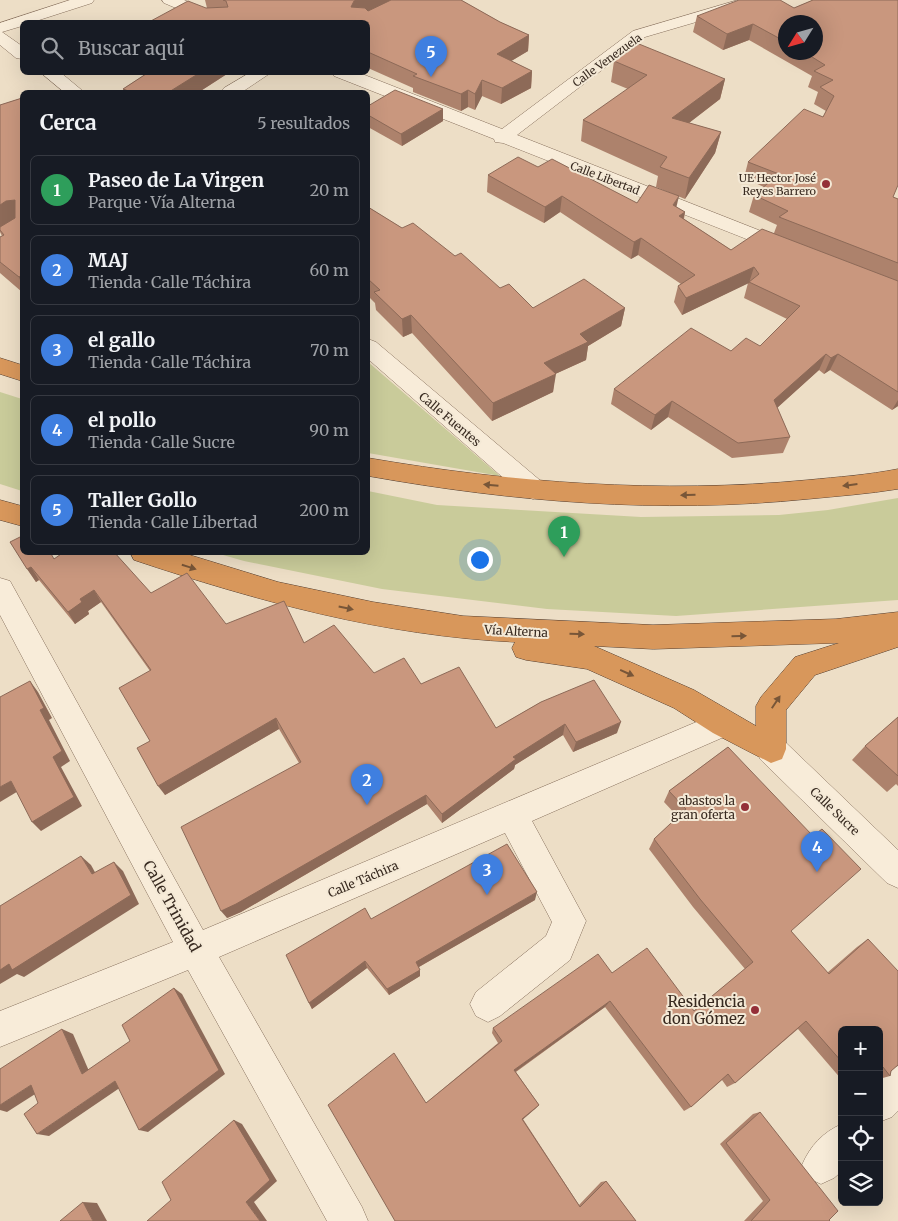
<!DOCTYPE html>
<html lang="es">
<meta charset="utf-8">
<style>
body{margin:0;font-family:Merriweather,serif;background:#242831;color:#f1f3f6}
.controls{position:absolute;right:15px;bottom:15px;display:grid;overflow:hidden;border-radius:8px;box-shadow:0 5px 20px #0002}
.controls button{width:45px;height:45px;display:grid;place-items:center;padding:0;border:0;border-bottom:1px solid #363941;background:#171b24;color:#f1f3f6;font:25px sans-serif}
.compass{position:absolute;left:778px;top:15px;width:45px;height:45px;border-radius:50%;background:#171b24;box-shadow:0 5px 20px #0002;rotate:233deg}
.you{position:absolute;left:479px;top:559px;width:18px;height:18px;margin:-12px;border:4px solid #fff;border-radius:50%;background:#1a73e8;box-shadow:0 0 0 8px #1a73e833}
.badge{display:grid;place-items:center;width:32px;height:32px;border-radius:50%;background:#1a73e8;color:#fff;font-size:16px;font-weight:700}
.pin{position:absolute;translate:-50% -41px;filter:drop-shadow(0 1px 2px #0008)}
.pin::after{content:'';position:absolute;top:26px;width:18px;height:15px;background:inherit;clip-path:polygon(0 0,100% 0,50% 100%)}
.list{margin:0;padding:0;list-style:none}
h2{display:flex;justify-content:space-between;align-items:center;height:65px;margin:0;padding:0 20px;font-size:21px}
h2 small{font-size:16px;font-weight:400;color:#9ea1a6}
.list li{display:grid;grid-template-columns:32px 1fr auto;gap:15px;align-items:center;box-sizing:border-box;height:70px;margin:0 10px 10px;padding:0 10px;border:1px solid #363941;border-radius:8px}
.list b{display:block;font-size:19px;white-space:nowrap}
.list p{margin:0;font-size:16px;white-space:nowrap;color:#9ea1a6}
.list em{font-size:16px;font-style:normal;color:#9ea1a6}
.icon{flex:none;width:28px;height:28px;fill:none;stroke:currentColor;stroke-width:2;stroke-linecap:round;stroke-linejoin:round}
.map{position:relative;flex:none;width:898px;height:1221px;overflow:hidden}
.search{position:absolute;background:#171b24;box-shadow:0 5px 20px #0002;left:20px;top:20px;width:350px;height:55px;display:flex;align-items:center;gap:12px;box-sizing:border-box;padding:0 18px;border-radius:8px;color:#9ea1a6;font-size:19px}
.panel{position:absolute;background:#171b24;box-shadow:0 5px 20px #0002;left:20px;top:90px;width:350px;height:465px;border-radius:8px}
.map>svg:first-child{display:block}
.green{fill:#c9cb9a}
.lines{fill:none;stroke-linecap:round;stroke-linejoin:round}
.minor-casing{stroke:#87705d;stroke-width:1}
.highway-casing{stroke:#563f30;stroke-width:1}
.minor{fill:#f8ecd9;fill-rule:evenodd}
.highway{fill:#d8975b;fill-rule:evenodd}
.wall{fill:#ad826c;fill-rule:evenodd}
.shaded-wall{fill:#8d6a58}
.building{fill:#c9977e;stroke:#8d6a58}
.oneway{fill:#785638}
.poi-dot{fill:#942f38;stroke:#f4e9d6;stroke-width:2}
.labels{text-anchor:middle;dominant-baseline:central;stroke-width:4;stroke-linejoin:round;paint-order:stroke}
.far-street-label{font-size:11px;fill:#382a20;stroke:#f4e9d6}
.far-poi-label{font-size:11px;fill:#382a20;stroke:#f4e9d6;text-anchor:end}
.street-label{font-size:12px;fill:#382a20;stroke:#f4e9d6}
.poi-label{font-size:12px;fill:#382a20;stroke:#f4e9d6;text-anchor:end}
.near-street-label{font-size:15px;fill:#382a20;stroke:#f4e9d6}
.near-poi-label{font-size:15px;fill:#382a20;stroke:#f4e9d6;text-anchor:end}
</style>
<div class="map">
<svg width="898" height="1221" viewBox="0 0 898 1221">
<rect width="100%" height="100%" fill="#eddec6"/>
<g class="green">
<path d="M368,362l132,114 -132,-23z"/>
<path d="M0,392l22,7v92l-22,-7z"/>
<path d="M368,491l69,14 204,12 138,-2 49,-5 70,-12v102l-222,16 -129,-7 -165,-20 -138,-28 -28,-8 152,-1z"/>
</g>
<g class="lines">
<g class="minor-casing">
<g id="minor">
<path d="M70,0h24l-2,3 -59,19h-11v4l-20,6 20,14v13l-6,-1 -16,-13v-22z"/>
<path d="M162,0h22l44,19 2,3h-21l-45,-19z"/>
<path d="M738,0h25l-2,3 -116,34 -128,98 277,109 3,5 -3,5 -7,1 -284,-112 -8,-1 -1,-3 -160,-63 -2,-4h25l145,57 131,-98z"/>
<path d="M40,72h20l24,20h-20z"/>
<path d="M251,72h21l-30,20h-21l3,-4z"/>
<path d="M368,339l8,3 166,140 4,7 -4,7 -9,3 -9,-3 -156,-137z"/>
<path d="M0,578l10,3 193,349 510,-215 10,-4 10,4 5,9 -5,9 -201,88 54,100 -16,39 -70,56 -12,6 -12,-6 -6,-12 6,-12 70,-56 6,-14 -47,-89 -286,124 143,250 6,14h-41l-139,-251 -188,77v-36l173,-69 -173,-327z"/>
<path d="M771,735l11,4 116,111v38l-11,-5 -127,-124 -4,-10 4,-10z"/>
<path d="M898,1066v45l-6,6 -13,5v-45l6,-6z"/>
<path d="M842,1124v47l-8,7 -13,6 -13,-6 -6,-13c8,-19 21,-33 40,-41z"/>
</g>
</g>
<g class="highway-casing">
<g id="highway">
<path d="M0,358l22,7v16l-22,-7z"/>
<path d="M368,458c146,25 292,36 440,22 30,-3 60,-5 90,-11v20c-30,5 -60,7 -90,10 -148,15 -294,3 -440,-23z"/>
<path d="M0,500l22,6v20l-22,-6z"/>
<path d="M130,552h50l98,30 95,20 90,14 190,9 183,-6 62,-7v35l-83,28 -29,35v39l-4,10 -11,4 -58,-30 -39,-25 -87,-39 -61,-9 -10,-3 -4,-9 3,-6c-131,-6 -258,-41 -381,-82zM839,643l-44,14 -34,40 -5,9v20l-62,-36 -100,-44 59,3z"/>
</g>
</g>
<use href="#minor" class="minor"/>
<use href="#highway" class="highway"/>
</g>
<g class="wall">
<path d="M205,0h256l39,22 29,13 -1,16 -17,10 21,10 -1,17 -30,16 -19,-8 -7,14 -7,-3 -7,4 -48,-19v-4l-45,-20v-46h-219l58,-14z"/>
<path d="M813,0l80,197 5,2v207l-6,4 -62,-40 -6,4 -5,-4 -42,38 13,29 -7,16 -51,5 -64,-41 -17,13 -40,-26 3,-15 117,-38 29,-5 27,-27 -43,-21 4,-15 -66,32 -8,-13 4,-16 3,-2 -43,-29 -7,4 -71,-47 -16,11 -57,-31 1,-17 50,-8 99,36 39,4 9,5 -1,7 47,31 43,-17 3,-8 -28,-13 5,-17 10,-8 -20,-9 4,-16 75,-45 3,-6 -12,-7 4,-12 -10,-5 4,-11 -63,-36 -26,10 -30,-18 4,-16 97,-8zM786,22l30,30h-30z"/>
<path d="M614,61l111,18 -5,20 -31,24 32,9 -6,21 -30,46 -29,-12 2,-11 -77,-35 2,-21 45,-31 -17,-7z"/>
<path d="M149,72h81l-31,20h-75l-1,-3z"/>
<path d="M22,98v194l-22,-19v-36l2,-1 -2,-4v-127z"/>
<path d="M368,106l75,3v12l-41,25 -34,-19z"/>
<path d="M368,207l34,21 53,28 45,32 33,20h92l-4,18 -33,20 -2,14 -31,14 -2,18 -61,29 -80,-88 -9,4 -27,-27 -1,-7 -7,-7z"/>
<path d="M10,542l44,17 97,34 75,31 78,19 70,30 47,11 75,44 45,-26 76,31 -44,19 -10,-17 -48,30 -1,4 -72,54 -15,-19 -186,108 -14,6 72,-155 -20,-34 -114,66 -15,-54v-70l-49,-69 -13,9 1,3 -14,10 -36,-44 -3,2z"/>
<path d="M898,717v69l-2,-2 -9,8 -35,-32 13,-14z"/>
<path d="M728,747l63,184 36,42 30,-26 11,-8 29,126 -6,6 -1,5 -11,3v-49h-37v50l-44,-51 -63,54 -8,4 -5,-7 -31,27 -7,4 -79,-104 -89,65 23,33 -3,3 -13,11 56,86 22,-23 5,-1 30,40h-241l31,-118 72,-60 -6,-10 1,-5 119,-55 82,38 51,-42 -52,-62 -44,-58 5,-10 24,-22 -14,-15 5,-11z"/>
<path d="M535,900l-116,67 1,9 -31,19 -22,-27 -55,41 -3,-6 62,-84z"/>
<path d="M760,1112l69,108 1,1h-86l19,-20 -43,-57 33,-30z"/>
</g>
<g class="shaded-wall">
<path d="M357,0h34l-38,22 -2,-15 3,-6z"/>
<path d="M753,24l-4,16 -26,10 4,-16z"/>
<path d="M529,35l-1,16 -32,19 1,-16z"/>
<path d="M532,71l-1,17 -30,16 1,-16z"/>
<path d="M201,72h29l-31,20h-30z"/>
<path d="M725,79l-5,20 -52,40 4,-21z"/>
<path d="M482,80v16l-7,14v-16z"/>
<path d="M468,90v17l-7,4v-17z"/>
<path d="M443,109v12l-41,25 -1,-12z"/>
<path d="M721,132l-6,21 -30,46 4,-21z"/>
<path d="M562,196l-2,16 -16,11 1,-16z"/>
<path d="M679,196l-4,17 -2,-8z"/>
<path d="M15,200l7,16 -22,13v-24l6,-4z"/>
<path d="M685,212l-4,16 -2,-12z"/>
<path d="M641,238l-3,17 -7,4 3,-17z"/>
<path d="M754,267l-5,16 -67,32 4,-17z"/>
<path d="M22,275v11l-3,-9z"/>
<path d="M625,308l-4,18 -33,20 -2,14 -44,20 2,-17 36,-29z"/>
<path d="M411,315l1,18 -9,4 -1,-18z"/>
<path d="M826,354l-7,16 -51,46 6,-16z"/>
<path d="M838,354l-8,16 -6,4 7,-16z"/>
<path d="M556,374l-3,18 -61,29 1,-18z"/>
<path d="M898,400v6l-6,4z"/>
<path d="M672,401l-4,16 -17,13 4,-15z"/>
<path d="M31,567l8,13 -3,2 -9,-13z"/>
<path d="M94,590l7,12 -13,9 1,3 -14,10 -7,-12 12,-13z"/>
<path d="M30,681l8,11 14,26 -3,2 21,41 -9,6 21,39 -41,25 -9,-9 21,-65 -13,-47z"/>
<path d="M276,718l3,11 -114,66 -7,-9z"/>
<path d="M621,722l-4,11 -44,19 3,-10z"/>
<path d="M565,724l-2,11 -48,30 -1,4 -72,54v-9l71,-57z"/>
<path d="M11,781l9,9 -20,12v-15z"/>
<path d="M426,795l1,9 -186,108 -14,6 -6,-7z"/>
<path d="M81,856l10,9 10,18 -9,-9z"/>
<path d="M114,862l9,9 16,33 -115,73 -7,-3 -17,10v-14z"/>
<path d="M537,892l-2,8 -118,68 -1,-6z"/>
<path d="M365,961l2,7 -55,41 -3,-6z"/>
<path d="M420,970v6l-31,19 -2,-6z"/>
<path d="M174,988l8,6 43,80 -77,58 -9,-2z"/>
<path d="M610,1001l-5,6 -93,67 2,-4z"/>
<path d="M62,1029l11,5 19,44 -10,-4z"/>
<path d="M115,1081l9,4 -75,51 -12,-2z"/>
<path d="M31,1085l12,4 -36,23 -7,-2v-5z"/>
<path d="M539,1105l-3,3 -16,14 2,-3z"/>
<path d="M234,1120l8,4 35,57 -23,21 13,19h-7l-14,-19z"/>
<path d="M83,1202l14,1 10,18h-14z"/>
</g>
<g class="building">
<path d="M223,0h134l-3,1 -3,6 14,1 3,3 23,-11h70l39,22 29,13 -32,19 35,17 -30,17 -20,-8 -7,14 -7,-4 -7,4 -48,-18 4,-2 -49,-22v-30h-82l-3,-1 -2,1h-132l39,-21 18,7 22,-1 -2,-6z"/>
<path d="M739,0h41l14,8 19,-8h85v185l-5,12 5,2v64l-119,-46 9,-6 -34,-16 25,-21 -31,-12 56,-53 19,8 11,-21 -14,-9 13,-7 -19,-9 11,-6 -21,-13h12v-30h-30v20l-33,-18 -26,10 -30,-18z"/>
<path d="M639,44l86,35 -53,39 49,14 -32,46 -29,-11 7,-10 -84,-37 64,-45 -33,-14z"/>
<path d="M149,72h52l-32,20h-38l-8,-3z"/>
<path d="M395,90l48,19 -42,25 -33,-19v-9z"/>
<path d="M22,98v177l-3,2 -19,-15v-25l4,-2 -4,-5v-3l15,-9v-18l-9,1 -6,4v-100z"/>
<path d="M518,157l20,10 14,-8 85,44 12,-18 30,11 -6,9 12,7 -6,4 52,34 31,-21 136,52v111l-60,-38 -7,4 -5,-4 -52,46 16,37 -52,6 -66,-42 -17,14 -41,-26 77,-61 40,23 15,-13 14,8 40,-40 -51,-24 10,-8 -5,-7 -68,31 -8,-12 17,-11 -54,-37 -7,4 -72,-46 -17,11 -57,-32z"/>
<path d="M368,207l34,21 11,-5 42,33 6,-3 39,35 9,-4 24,24 51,-29 41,29 -45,26 8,8 -44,21 12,11 -63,29 -82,-88 -9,4 -28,-27 6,-2 -12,-11z"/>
<path d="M22,536v16h28l4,7 10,-7h50l37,41 36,-20 39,51 58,-23 20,42 30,-18 40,48 30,-15 17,26 38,-17 37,61 45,-26 53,-22 27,42 -45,20 -11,-18 -52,33 3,2 -74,55 -16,-19 -190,109 -15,7 -40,-84 120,-65 -25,-44 -118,68 -21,-38 13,-7 -31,-53 32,-18 -57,-80 -14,9 2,3 -14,10 -37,-45 -4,2 -17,-27z"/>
<path d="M30,681l14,27 -4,2 22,41 -9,6 21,40 -42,25 -21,-41 -11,6v-90z"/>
<path d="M898,717v59l-33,-30z"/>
<path d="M728,747l85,89 9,-7 39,40 -70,62 38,43 39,-35 30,32v94l-7,6 -1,5 -7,-9 -4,4v-41h-37v32l-36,-41 -71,62 -7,-9 -37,33 -81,-106 -96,69 25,35 -17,14 58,88 26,-26 30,40h-241l-67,-116 66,-52 32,50 76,-62 -9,-13 105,-74 14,19 35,-25 47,63 59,-49 -53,-63 -46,-60 32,-30 -17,-18z"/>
<path d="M507,844l30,48 -121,70 4,8 -33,19 -22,-28 -56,42 -23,-48 79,-47 6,11z"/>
<path d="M81,856l11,18 22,-12 17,33 -119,75 -3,-6 -9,6v-64z"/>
<path d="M174,988l45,82 -80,60 -24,-49 -78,53 -13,-20 14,-11 -7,-18 -31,20v-36l62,-40 20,45 48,-33 -8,-16z"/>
<path d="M760,1112l78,99 -9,9 1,1h-79l19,-21 -44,-57z"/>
<path d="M234,1120l36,60 -24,22 14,19h-113l24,-21 -9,-18z"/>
<path d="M83,1202l10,19h-33z"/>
</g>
<defs><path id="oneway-solid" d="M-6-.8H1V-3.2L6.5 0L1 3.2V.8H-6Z" transform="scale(1.25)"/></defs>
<g class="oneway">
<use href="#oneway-solid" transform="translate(491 485) rotate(-175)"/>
<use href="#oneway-solid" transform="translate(850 485) rotate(173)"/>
<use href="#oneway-solid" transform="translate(688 495) rotate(179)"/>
<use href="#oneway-solid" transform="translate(189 567) rotate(17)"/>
<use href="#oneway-solid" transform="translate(346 608) rotate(12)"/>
<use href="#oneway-solid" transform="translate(577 634) rotate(2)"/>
<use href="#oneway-solid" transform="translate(739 636) rotate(-1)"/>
<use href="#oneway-solid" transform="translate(627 673) rotate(24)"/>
<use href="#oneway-solid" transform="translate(776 702) rotate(-56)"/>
</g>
<g class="poi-dot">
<circle cx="826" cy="184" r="5"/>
<circle cx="745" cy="807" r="5"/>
<circle cx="755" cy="1010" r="5"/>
</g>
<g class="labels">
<g class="far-street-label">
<text transform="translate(607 60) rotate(-36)">Calle Venezuela</text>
<text transform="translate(605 178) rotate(21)">Calle Libertad</text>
</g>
<g class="far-poi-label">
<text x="816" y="178">UE Hector José<tspan x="816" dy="13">Reyes Barrero</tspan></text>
</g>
<g class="street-label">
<text transform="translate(450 419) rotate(40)">Calle Fuentes</text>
<text transform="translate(516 631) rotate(3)">Vía Alterna</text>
<text transform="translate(835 811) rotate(44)">Calle Sucre</text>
<text transform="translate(363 879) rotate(-23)">Calle Táchira</text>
</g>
<g class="poi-label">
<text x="735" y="800">abastos la<tspan x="735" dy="14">gran oferta</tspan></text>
</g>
<g class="near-street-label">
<text transform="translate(172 906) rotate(61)">Calle Trinidad</text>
</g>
<g class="near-poi-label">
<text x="745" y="1001">Residencia<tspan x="745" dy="17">don Gómez</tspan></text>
</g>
</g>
</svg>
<div class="controls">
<button>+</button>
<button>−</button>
<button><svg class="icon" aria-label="locate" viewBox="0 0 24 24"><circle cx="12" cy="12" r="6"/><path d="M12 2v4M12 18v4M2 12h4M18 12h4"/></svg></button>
<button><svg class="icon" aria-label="layers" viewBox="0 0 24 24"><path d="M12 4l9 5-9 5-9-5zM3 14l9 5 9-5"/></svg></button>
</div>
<svg class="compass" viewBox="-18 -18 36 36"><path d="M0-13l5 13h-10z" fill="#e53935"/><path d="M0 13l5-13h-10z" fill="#9ea1a6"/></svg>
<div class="you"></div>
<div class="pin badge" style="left:564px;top:557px;background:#2e9e5b">1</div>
<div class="pin badge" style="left:367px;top:805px;background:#3f7fe0">2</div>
<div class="pin badge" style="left:487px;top:895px;background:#3f7fe0">3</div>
<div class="pin badge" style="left:817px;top:872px;background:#3f7fe0">4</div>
<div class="pin badge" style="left:431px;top:77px;background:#3f7fe0">5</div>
<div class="search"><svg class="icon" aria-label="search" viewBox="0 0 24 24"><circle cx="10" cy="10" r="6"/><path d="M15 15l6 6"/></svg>Buscar aquí</div>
<section class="panel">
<h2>Cerca<small>5 resultados</small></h2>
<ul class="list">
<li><span class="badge" style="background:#2e9e5b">1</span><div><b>Paseo de La Virgen</b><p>Parque · Vía Alterna</p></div><em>20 m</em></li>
<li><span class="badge" style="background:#3f7fe0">2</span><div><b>MAJ</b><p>Tienda · Calle Táchira</p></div><em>60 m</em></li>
<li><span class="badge" style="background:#3f7fe0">3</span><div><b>el gallo</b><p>Tienda · Calle Táchira</p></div><em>70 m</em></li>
<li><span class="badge" style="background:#3f7fe0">4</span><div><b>el pollo</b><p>Tienda · Calle Sucre</p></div><em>90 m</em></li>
<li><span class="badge" style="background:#3f7fe0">5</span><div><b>Taller Gollo</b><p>Tienda · Calle Libertad</p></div><em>200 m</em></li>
</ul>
</section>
</div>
